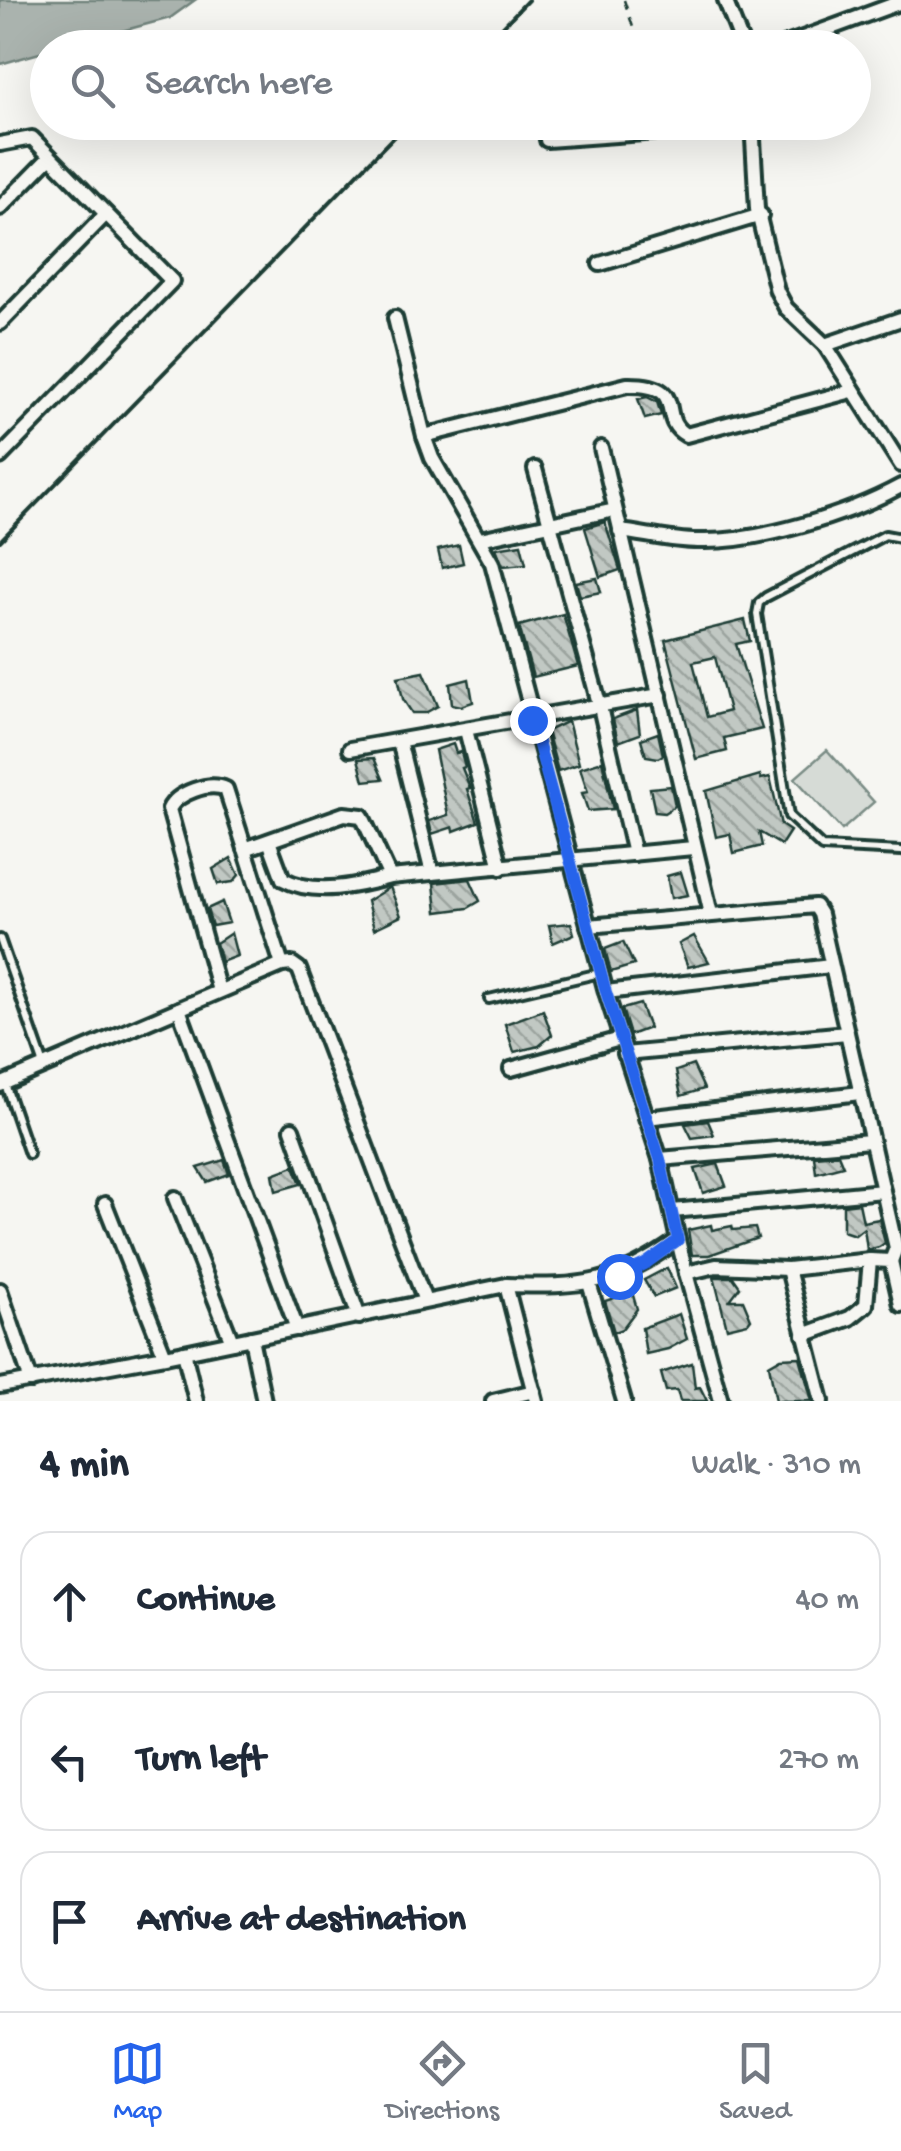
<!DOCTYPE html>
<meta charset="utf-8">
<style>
body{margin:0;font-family:"Gochi Hand",sans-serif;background:#f6f6f7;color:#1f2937}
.stop{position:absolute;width:30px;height:30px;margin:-22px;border:8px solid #2563eb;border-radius:50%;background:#fff}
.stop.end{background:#2563eb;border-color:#fff;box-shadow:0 2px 10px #0008}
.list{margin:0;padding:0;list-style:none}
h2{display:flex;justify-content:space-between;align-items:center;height:130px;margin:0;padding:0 40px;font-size:42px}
h2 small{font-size:32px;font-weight:400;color:#747a83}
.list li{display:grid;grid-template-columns:65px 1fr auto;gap:30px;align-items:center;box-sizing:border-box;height:140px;margin:0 20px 20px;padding:0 20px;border:2px solid #e0e1e3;border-radius:30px}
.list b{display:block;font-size:38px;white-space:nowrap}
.list em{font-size:32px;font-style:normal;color:#747a83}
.icon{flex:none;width:55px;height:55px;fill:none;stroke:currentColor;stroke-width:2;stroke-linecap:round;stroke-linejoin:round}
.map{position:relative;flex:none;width:901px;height:1401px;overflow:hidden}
.search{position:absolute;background:#fff;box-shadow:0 10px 40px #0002;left:30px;right:30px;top:30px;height:110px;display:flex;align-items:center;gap:25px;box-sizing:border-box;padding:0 35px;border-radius:55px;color:#747a83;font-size:38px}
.sheet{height:610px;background:#fff}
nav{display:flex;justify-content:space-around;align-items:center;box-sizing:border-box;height:140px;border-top:2px solid #e0e1e3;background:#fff;font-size:28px;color:#747a83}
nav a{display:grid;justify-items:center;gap:5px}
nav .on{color:#2563eb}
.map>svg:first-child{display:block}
.pitch{fill:#d6dbd6;stroke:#7a8c85;stroke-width:2.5}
.water{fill:#aab3ae;stroke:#72847d;stroke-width:2.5}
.building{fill:url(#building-back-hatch);stroke:#1f3d34;stroke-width:2.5;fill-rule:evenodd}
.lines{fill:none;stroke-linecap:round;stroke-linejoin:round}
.lane-casing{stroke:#1f3d34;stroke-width:14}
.street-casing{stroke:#1f3d34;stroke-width:20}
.path{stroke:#1f3d34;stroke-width:2.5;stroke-dasharray:10 8;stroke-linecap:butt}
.lane{stroke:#f6f6f2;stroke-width:6}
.street{stroke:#f6f6f2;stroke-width:12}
.rail{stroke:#1f3d34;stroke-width:4}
.route{stroke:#2563eb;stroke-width:12}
</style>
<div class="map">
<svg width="901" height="1401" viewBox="0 0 901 1401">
<defs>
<pattern id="building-back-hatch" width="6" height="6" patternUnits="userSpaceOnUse" patternTransform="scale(2.5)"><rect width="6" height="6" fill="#c1c8c3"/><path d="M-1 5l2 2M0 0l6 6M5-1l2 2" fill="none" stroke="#9ca49f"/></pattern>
</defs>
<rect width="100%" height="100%" fill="#f6f6f2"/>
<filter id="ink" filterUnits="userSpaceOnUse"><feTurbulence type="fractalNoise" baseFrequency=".01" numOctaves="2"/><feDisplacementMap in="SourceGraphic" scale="20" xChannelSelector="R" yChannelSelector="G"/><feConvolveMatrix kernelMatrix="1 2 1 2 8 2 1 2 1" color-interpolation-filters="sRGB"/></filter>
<g filter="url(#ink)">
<path class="pitch" d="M827,750l47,52 -32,28 -47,-52z"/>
<path class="water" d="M0,0h195l-25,18 -108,29 -14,1 -1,3 -47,13z"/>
<g class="building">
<path d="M647,397l10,5 4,13 -16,4 -7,-20z"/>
<path d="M605,522l15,48 -20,7 -15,-49z"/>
<path d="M521,544l5,20 -23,2 -7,-18z"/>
<path d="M459,545l4,18 -21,5 -4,-18z"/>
<path d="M597,578l4,14 -21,4 -4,-14z"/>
<path d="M563,614l15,52 -45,11 -14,-51z"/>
<path d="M745,620l5,21 -14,3 26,85 -38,9 3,13 -31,8 -31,-119zM715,657l14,54 -22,6 -14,-55z"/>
<path d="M424,672l14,34 -13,7h-13l-9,-14 -5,-22z"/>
<path d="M469,679l4,23 -12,4 -9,-2 -2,-20z"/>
<path d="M637,710l3,24 -22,8 -5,-23z"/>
<path d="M568,721l11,43 -21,7 -11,-40z"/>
<path d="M658,733l5,22 -5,3 -12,-2 -5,-17z"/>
<path d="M453,744l3,9 5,-1 4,15 -3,1 8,20 -3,1 11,33 -24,9 -1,-4 -21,7 -3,-13 19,-6 -13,-65z"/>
<path d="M374,758l9,21 -19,2 -6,-22z"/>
<path d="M602,761l11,48 -25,2 -6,-18 6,-1 -8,-24z"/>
<path d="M760,775l1,4 9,-2 11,48 9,6 -9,14 -22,-13 3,14 -28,7 -4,-19 -14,3 -10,-46z"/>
<path d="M671,786l4,20 -11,7 -9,-1 -5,-24z"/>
<path d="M231,858l8,17 -6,7 -15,2 -5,-15z"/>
<path d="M681,872l7,23 -17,3 -4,-22z"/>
<path d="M470,879l10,22 -12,7 -31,4 -3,-29z"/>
<path d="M390,887l11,29 -27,13 -7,-28z"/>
<path d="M222,902l7,21 -17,3 -5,-17z"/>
<path d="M571,923l3,11 -21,9 -4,-18z"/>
<path d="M231,933l6,23 -16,6 -5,-19z"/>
<path d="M694,936l15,26 -21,5 -9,-23z"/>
<path d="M623,942l11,23 -23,7 -6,-23z"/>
<path d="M640,1004l9,24 -19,7 -8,-26z"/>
<path d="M543,1010l9,25 -13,11 -25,6 -9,-28z"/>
<path d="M693,1065l11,24 -23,7 -5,-25z"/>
<path d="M708,1121l6,14 -22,3 -7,-14z"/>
<path d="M838,1154l5,12 -27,7 -2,-17z"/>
<path d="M224,1160l5,14 -22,8 -9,-14z"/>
<path d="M718,1164l8,22 -23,7 -8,-24z"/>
<path d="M294,1166l7,18 -25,7 -3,-17z"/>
<path d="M859,1203l4,19 16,-3 6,24 -6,4 -12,3 -3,-22 -9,7 -12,-4v-26z"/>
<path d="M711,1225l1,5 20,-4 1,4 22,-2 3,10 -49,17h-17l-4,-25z"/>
<path d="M667,1268l9,20 -22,9 -10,-17z"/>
<path d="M714,1277h19l7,10 -10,13h13l8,19 -3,4 -21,5z"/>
<path d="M632,1292l5,17 -15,20 -8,3 -9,-31z"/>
<path d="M679,1314l8,25 -19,10 -22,5 -4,-26z"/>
<path d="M800,1357l12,44h-36l-7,-36 12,-7z"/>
<path d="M692,1363l3,25 5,-1 7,14h-27l-3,-11 -11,1 -5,-18z"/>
</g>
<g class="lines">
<g class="lane-casing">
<g id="lane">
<path d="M901,538l-16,-3 -119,62 -7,6 -2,11 32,202 33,31 79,4"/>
<path d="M0,939l44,126"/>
<path d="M489,999l111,-26"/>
<path d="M5,1084l24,70"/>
</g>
</g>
<g class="street-casing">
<g id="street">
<path d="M725,0l19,48"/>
<path d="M776,48l125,-46"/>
<path d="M752,122l5,87 20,82 9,17 39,37 76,120"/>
<path d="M547,140l247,-18"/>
<path d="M0,144l32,-6 140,143 -172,176"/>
<path d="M0,208l50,-51"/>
<path d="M600,264l161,-49"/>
<path d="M395,318l29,118 8,22 60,105 114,429 54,167 18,81"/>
<path d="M0,323l106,-109"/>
<path d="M825,345l76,-26"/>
<path d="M424,436l203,-51c64,-1 28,33 59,50l166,-44"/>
<path d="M601,448l110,466"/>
<path d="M535,469l65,238 34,147"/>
<path d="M620,531c25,3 52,10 78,10 60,2 150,-26 203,-55"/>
<path d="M480,539l135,-29"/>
<path d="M466,730l35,138"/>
<path d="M399,741l33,132"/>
<path d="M350,749l310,-54"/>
<path d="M269,841l14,38c31,17 75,7 107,-2l303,-29"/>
<path d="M245,849l99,-35 18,2 28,61"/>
<path d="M588,926l227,-20 5,8 76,334 -5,13"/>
<path d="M219,991l-50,-182c8,-16 40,-28 57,-20l56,176"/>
<path d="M606,992l225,-26"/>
<path d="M179,1009l118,320"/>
<path d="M625,1054l222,-21"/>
<path d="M511,1069l109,-30"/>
<path d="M0,1085l282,-120 10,-1 7,5 126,332"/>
<path d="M646,1118l214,-25"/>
<path d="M292,1129l67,188"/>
<path d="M660,1159l210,-18"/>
<path d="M175,1198l57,144"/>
<path d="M105,1204l60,152"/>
<path d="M673,1211l210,-20"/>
<path d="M788,1269l34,132"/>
<path d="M686,1273l35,128"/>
<path d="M589,1283l35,118"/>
<path d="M506,1285c77,2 108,0 172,-45l8,33 30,-7 72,3 82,-9 21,1 10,44"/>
<path d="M0,1290l31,91"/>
<path d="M804,1335l46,-17 16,-13 4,-45"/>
<path d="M251,1338l13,63"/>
<path d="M184,1352l12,49"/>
<path d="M0,1386l165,-30 341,-71 30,116"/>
<path d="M493,1401l41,-10"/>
</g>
</g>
<path class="path" d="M624,0l16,48"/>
<use href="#lane" class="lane"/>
<use href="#street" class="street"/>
<g class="rail">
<path d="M482,48l46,-48"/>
<path d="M0,541l408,-419"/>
</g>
</g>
</g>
<g class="lines" filter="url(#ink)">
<path class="route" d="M532,720l74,272 54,167 18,81 -33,24 -26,12"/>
</g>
</svg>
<div class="stop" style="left:619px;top:1276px"></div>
<div class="stop end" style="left:532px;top:720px"></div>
<div class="search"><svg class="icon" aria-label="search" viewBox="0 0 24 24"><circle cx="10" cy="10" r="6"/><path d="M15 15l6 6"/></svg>Search here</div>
</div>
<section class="sheet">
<h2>4 min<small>Walk · 310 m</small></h2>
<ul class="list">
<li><svg class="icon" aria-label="ahead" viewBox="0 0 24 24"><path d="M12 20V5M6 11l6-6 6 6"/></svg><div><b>Continue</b></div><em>40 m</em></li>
<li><svg class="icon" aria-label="left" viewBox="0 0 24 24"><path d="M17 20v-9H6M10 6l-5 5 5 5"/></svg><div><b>Turn left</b></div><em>270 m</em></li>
<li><svg class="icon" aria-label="arrive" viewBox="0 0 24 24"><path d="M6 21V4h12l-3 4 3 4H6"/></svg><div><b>Arrive at destination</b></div></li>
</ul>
</section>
<nav>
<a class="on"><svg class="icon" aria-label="map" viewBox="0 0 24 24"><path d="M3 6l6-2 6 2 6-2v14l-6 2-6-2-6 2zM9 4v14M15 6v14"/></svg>Map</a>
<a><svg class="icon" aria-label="directions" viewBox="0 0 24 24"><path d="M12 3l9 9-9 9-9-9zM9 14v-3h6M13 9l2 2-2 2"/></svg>Directions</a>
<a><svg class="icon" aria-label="saved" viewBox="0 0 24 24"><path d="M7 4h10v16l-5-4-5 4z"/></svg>Saved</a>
</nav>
